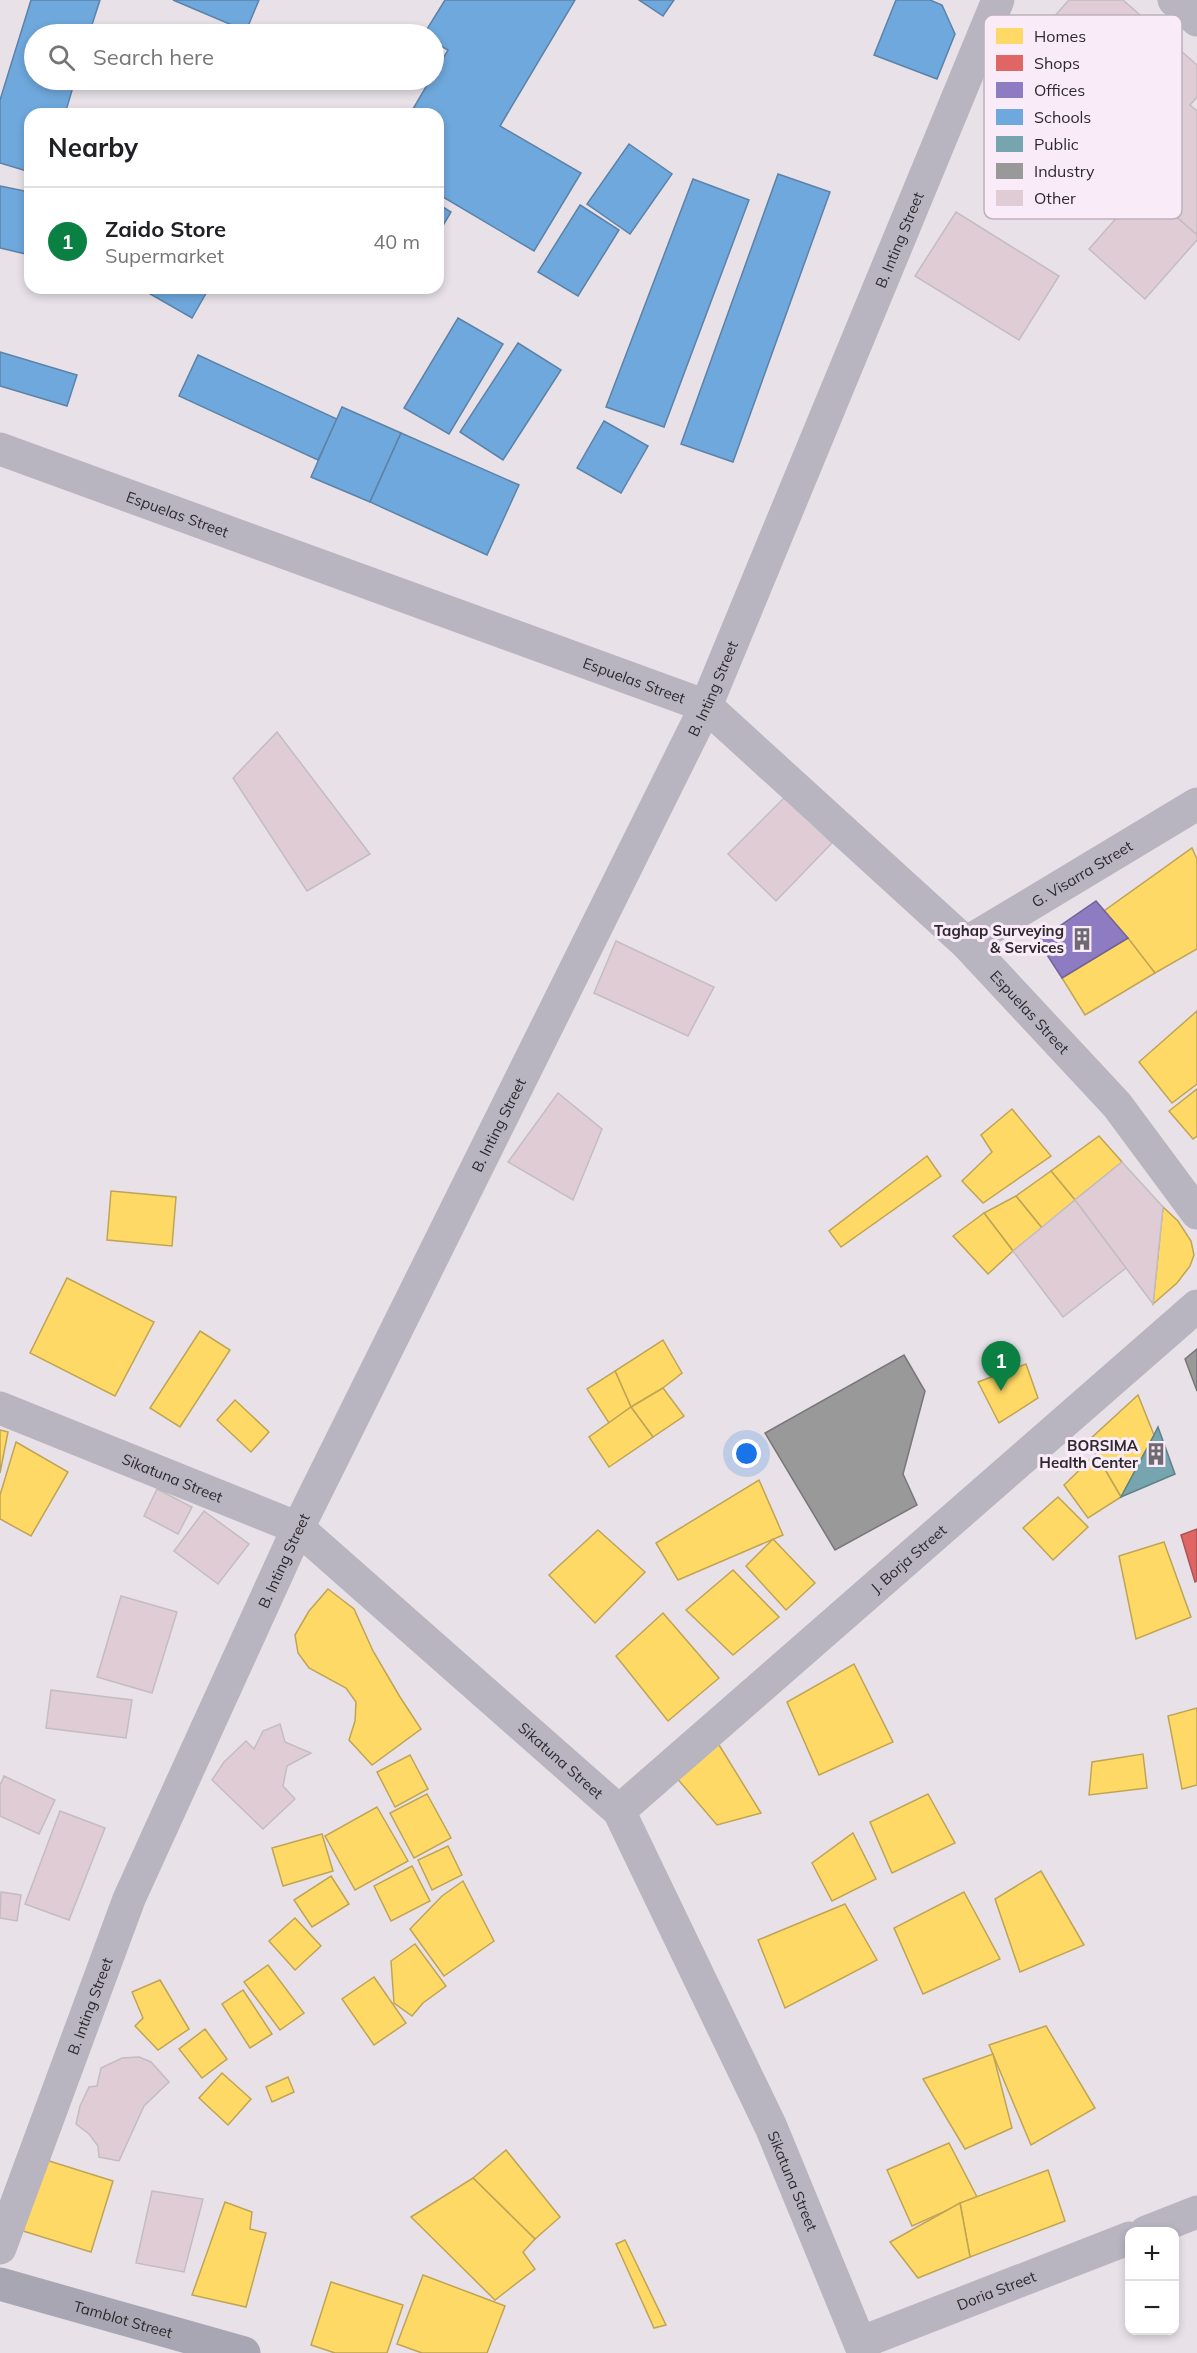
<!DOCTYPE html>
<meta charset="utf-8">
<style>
body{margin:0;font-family:Mulish,sans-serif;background:#f6f6f6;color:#202124}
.controls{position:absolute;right:18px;bottom:18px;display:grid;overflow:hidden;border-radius:12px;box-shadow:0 3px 9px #0003}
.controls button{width:54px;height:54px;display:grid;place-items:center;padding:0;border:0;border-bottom:2px solid #e0e0e0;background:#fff;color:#202124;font:30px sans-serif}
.you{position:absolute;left:747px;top:1454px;width:21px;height:21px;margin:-15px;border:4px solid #fff;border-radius:50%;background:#1a73e8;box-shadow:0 0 0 9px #1a73e833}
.badge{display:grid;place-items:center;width:39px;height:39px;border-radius:50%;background:#0b8043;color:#fff;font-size:20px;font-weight:700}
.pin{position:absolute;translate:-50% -50px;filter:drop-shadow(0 2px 3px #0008)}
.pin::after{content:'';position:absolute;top:32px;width:21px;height:18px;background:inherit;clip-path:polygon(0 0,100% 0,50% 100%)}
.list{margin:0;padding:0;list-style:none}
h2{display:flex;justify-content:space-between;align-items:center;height:78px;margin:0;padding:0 24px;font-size:26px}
h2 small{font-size:20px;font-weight:400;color:#757577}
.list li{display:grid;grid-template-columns:39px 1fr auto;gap:18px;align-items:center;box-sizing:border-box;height:108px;padding:0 24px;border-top:2px solid #e0e0e0}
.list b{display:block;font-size:22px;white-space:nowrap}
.list p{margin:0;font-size:20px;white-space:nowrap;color:#757577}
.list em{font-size:20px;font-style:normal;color:#757577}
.icon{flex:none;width:33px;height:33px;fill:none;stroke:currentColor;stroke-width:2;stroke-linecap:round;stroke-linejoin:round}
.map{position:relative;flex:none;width:1197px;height:2353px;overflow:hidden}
.search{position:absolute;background:#fff;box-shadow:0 3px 9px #0003;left:24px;top:24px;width:420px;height:66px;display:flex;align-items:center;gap:15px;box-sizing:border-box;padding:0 21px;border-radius:33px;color:#757577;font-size:22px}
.panel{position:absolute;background:#fff;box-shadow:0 3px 9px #0003;left:24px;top:108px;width:420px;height:186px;border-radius:18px}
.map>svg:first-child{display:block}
.homes{fill:#ffd966;stroke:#c0a455;stroke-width:1.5}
.shops{fill:#e06666;stroke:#ab5455;stroke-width:1.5}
.offices{fill:#8e7cc3;stroke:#716396;stroke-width:1.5}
.schools{fill:#6fa8dc;stroke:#5c82a8;stroke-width:1.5}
.public{fill:#76a5af;stroke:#608088;stroke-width:1.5}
.industry{fill:#999;stroke:#797779;stroke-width:1.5}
.building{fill:#dfccd5;stroke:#c3bdc0;stroke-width:1.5}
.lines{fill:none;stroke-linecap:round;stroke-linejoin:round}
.minor{stroke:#b8b5c0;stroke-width:33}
.major{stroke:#a9a6b3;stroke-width:33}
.labels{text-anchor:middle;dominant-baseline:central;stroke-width:6;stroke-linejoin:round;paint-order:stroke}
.street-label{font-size:15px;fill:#2e292e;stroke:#faebf9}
.poi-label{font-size:15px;font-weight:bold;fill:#2e292e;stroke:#faebf9;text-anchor:end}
.key{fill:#faebf9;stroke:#bdb1bc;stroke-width:1.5}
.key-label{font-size:16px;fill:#2e292e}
</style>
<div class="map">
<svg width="1197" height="2353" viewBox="0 0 1197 2353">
<rect width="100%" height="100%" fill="#e8e2e8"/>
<g class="homes">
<path d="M1192,848l5,11v90l-42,24 -51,-62z"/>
<path d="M1128,938l27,35 -70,42 -23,-37z"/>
<path d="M1197,1011v73l-25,19 -33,-41z"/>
<path d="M1197,1089v47l-4,3 -24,-28z"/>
<path d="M1012,1109l39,47 -68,47 -21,-22 30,-29 -11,-17z"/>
<path d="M1099,1136l23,26 -47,38 -24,-29z"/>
<path d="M927,1156l14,20 -100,71 -12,-16z"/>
<path d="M1051,1171l24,29 -33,28 -26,-32z"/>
<path d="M111,1191l65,6 -4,49 -65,-6z"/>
<path d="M1016,1196l26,32 -29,23 -29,-38z"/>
<path d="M1163,1207l15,14 13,20 3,14 -4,11 -13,17 -24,21z"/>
<path d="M984,1213l29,38 -25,23 -35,-38z"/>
<path d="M67,1278l87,44 -39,74 -85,-43z"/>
<path d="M200,1331l30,19 -50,77 -30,-19z"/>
<path d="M663,1340l19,33 -19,15 -32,19 -16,-36z"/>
<path d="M1026,1364l12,34 -39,25 -21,-41z"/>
<path d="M615,1371l16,36 -22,16 -22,-34z"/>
<path d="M663,1388l21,28 -31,21 -22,-30z"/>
<path d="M1138,1395l16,40 -33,62 -33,-56z"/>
<path d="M235,1400l34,32 -18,20 -34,-32z"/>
<path d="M631,1407l22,30 -44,30 -20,-30z"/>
<path d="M0,1430l8,2 -8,41z"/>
<path d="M16,1442l52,30 -37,64 -31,-17v-24z"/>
<path d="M1096,1454l25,43 -33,21 -24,-33z"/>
<path d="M759,1480l24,55 -105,45 -22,-37z"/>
<path d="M1058,1497l30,30 -35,33 -30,-32z"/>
<path d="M598,1530l47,42 -50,51 -46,-48z"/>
<path d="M773,1539l42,44 -29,27 -40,-44z"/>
<path d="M1164,1542l27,75 -55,22 -17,-83z"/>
<path d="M733,1570l46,47 -46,38 -47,-45z"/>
<path d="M328,1589l26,20 19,42 27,46 21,32 -49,36 -23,-25 6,-19 1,-19 -10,-14 -37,-20 -11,-15 -3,-18 14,-24z"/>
<path d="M663,1613l56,65 -51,43 -52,-65z"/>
<path d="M854,1664l39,78 -74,33 -32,-73z"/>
<path d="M1197,1708v77l-15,4 -14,-73z"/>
<path d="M716,1740l45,73 -44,12 -42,-49z"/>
<path d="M1143,1754l4,34 -58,7 3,-33z"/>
<path d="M410,1755l18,34 -33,18 -18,-35z"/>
<path d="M427,1794l24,44 -37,20 -24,-45z"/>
<path d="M928,1794l27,49 -63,30 -22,-51z"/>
<path d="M377,1807l31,54 -53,29 -30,-54z"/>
<path d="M853,1833l23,46 -44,22 -20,-38z"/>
<path d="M322,1834l11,37 -50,15 -11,-38z"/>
<path d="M448,1846l14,29 -30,15 -14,-30z"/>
<path d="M412,1866l18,35 -39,20 -17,-35z"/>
<path d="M1041,1871l43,74 -64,27 -25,-73z"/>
<path d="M331,1876l18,28 -37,23 -18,-27z"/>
<path d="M463,1881l31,60 -50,35 -34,-47 32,-33z"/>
<path d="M964,1892l36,67 -77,35 -29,-66z"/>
<path d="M845,1904l32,56 -92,48 -27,-68z"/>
<path d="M295,1918l26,28 -26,24 -26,-29z"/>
<path d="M415,1944l31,42 -23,17 -11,13 -18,-13 -3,-42z"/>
<path d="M268,1965l36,48 -24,17 -36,-48z"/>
<path d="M374,1977l32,46 -32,22 -32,-46z"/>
<path d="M160,1980l29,49 -31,21 -23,-24 8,-8 -11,-26z"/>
<path d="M243,1990l29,44 -22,14 -28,-44z"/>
<path d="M1046,2026l49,82 -64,37 -42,-100z"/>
<path d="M205,2029l22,30 -25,19 -23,-29z"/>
<path d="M993,2054l19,74 -47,21 -42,-70z"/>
<path d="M222,2073l29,26 -23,26 -29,-27z"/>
<path d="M288,2077l6,15 -22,10 -6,-15z"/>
<path d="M949,2143l28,54 -65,29 -25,-56z"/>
<path d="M506,2150l54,67 -25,22 -62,-61z"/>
<path d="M46,2160l67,21 -22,71 -68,-21z"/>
<path d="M1048,2170l17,51 -95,36 -10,-54z"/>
<path d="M473,2178l62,61 -12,13 12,17 -40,31 -84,-83z"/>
<path d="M225,2202l27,10 -2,17 16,4 -20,74 -54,-12z"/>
<path d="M960,2203l10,54 -52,21 -28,-36z"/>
<path d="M625,2240l41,85 -12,3 -38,-84z"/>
<path d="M423,2275l82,31 -18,47h-65l-25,-9z"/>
<path d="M331,2282l72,23 -16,48h-52l-24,-8z"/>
</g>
<path class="shops" d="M1197,1529v52l-2,1 -14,-47z"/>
<path class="offices" d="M1096,901l32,37 -66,40 -24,-37z"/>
<g class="schools">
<path d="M31,0h69l-11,34h-55v46h41l-10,34h-35v58l-30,-9v-63z"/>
<path d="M173,0h86l-13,31z"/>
<path d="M445,0h130l-75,126 81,47 -47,78 -96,-57v-80h-28l20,-34h4v-6l14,-24 -14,-8v-8h-10z"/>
<path d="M639,0h35l-11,16z"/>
<path d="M896,0h34l12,5 13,29 -18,45 -63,-24z"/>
<path d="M629,144l43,30 -42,60 -43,-30z"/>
<path d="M778,174l52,18 -97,270 -52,-18z"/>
<path d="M693,179l56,21 -85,227 -58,-20z"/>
<path d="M0,186l30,6v63l-30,-7z"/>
<path d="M438,204l13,8 -13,22z"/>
<path d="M580,205l39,25 -41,66 -40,-24z"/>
<path d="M147,288h62l-17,30 -47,-27z"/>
<path d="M458,318l45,26 -54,90 -45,-26z"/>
<path d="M518,343l43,27 -58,90 -43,-28z"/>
<path d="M0,352l77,23 -10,31 -67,-20z"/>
<path d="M198,355l139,64 -19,41 -139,-64z"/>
<path d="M342,407l59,26 -31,69 -59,-25z"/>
<path d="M604,421l44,25 -27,47 -44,-25z"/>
<path d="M401,433l118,52 -32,70 -117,-53z"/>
</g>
<path class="public" d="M1158,1427l17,47 -54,23 33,-62z"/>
<g class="industry">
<path d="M1197,1349v42l-12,-32z"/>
<path d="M904,1355l21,36 -22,83 14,31 -82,45 -70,-117z"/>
</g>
<g class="building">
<path d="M1069,0h54l74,65v32l-7,8 7,6v124l-189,-167z"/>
<path d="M1143,188l54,47v5l-52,59 -56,-50z"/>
<path d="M956,212l103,64 -40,64 -104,-64z"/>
<path d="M277,732l93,122 -63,37 -74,-113z"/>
<path d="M785,797l47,46 -56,58 -48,-47z"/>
<path d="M616,941l98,46 -26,49 -94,-43z"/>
<path d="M558,1093l44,36 -29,71 -65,-38z"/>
<path d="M1122,1162l41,45 -10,97 -78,-104z"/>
<path d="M1075,1200l51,68 -63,49 -50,-66z"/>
<path d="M157,1489l35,18 -14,27 -34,-18z"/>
<path d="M204,1511l45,33 -31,40 -44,-33z"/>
<path d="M121,1596l56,16 -25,81 -55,-16z"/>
<path d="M51,1690l81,10 -6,38 -80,-10z"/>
<path d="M280,1724l5,18 26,11 -24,13 -4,20 12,13 -32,30 -51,-49 12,-18 22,-21 8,8 9,-18z"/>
<path d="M4,1776l51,24 -16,34 -39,-18v-31z"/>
<path d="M60,1811l45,17 -36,92 -44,-16z"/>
<path d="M1,1892l20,3 -4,26 -17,-3z"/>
<path d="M139,2057l12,5 18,20 -25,24 -25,55 -20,-4 -1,-11 -9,-12 -13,-10 4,-18 9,-19 8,-1 4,-18 21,-10z"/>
<path d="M152,2191l51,8 -19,73 -48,-9z"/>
</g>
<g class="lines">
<g class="minor">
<path d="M1174,0l23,20"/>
<path id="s1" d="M0,449l706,257 260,237 151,162 80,108"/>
<path id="s2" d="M966,943l231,-139"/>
<path id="s3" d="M0,1408l298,120 321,283 152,316 93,226"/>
<path id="s4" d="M619,1811l578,-505"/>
<path d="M1146,2232l51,-20"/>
<path id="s5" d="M0,2248l129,-349 169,-371 408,-822 292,-706"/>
<path id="s6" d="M860,2343l270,-105"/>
</g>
<path class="major" id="s7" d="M0,2284l244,69"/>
</g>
<defs>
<g id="building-bare" transform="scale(1.8)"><path d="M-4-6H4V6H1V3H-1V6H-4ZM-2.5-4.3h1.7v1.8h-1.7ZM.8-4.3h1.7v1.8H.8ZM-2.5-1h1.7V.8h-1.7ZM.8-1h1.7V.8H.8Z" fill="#6f6a6f" stroke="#faebf9" stroke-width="2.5" paint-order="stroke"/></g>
</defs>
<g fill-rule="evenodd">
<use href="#building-bare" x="1082" y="939"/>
<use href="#building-bare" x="1156" y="1454"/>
</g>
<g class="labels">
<g class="street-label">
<text stroke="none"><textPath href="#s5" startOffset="2202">B. Inting Street</textPath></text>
<text stroke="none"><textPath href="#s1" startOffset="189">Espuelas Street</textPath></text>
<text stroke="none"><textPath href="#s1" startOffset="675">Espuelas Street</textPath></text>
<text stroke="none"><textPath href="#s5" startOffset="1716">B. Inting Street</textPath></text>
<text stroke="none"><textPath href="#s2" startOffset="135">G. Visarra Street</textPath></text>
<text stroke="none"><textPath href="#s1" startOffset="1197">Espuelas Street</textPath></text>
<text stroke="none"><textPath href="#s5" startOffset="1230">B. Inting Street</textPath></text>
<text stroke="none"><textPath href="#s3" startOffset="186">Sikatuna Street</textPath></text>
<text stroke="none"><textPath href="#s4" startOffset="384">J. Borja Street</textPath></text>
<text stroke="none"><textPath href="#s5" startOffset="744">B. Inting Street</textPath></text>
<text stroke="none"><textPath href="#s3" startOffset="672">Sikatuna Street</textPath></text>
<text stroke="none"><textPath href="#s5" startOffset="258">B. Inting Street</textPath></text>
<text stroke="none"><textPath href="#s3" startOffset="1158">Sikatuna Street</textPath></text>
<text stroke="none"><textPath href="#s6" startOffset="146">Doria Street</textPath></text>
<text stroke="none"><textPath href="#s7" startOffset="128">Tamblot Street</textPath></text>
</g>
<g class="poi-label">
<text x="1064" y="930">Taghap Surveying<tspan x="1064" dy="17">&amp; Services</tspan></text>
<text x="1138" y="1445">BORSIMA<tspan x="1138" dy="17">Health Center</tspan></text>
</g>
</g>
<rect x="984" y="15" width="198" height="204" rx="9" class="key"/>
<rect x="996" y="28" width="27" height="16" fill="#ffd966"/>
<rect x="996" y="55" width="27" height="16" fill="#e06666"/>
<rect x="996" y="82" width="27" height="16" fill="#8e7cc3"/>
<rect x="996" y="109" width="27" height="16" fill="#6fa8dc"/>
<rect x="996" y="136" width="27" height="16" fill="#76a5af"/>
<rect x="996" y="163" width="27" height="16" fill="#999"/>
<rect x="996" y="190" width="27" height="16" fill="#dfccd5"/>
<g class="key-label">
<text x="1034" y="42">Homes</text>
<text x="1034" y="69">Shops</text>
<text x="1034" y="96">Offices</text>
<text x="1034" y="123">Schools</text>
<text x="1034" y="150">Public</text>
<text x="1034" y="177">Industry</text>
<text x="1034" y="204">Other</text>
</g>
</svg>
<div class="controls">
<button>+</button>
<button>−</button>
</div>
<div class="you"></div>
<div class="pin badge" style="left:1001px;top:1391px">1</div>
<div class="search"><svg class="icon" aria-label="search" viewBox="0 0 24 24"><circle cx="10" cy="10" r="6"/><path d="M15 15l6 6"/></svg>Search here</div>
<section class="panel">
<h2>Nearby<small></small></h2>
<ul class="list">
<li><span class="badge">1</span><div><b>Zaido Store</b><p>Supermarket</p></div><em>40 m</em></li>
</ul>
</section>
</div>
